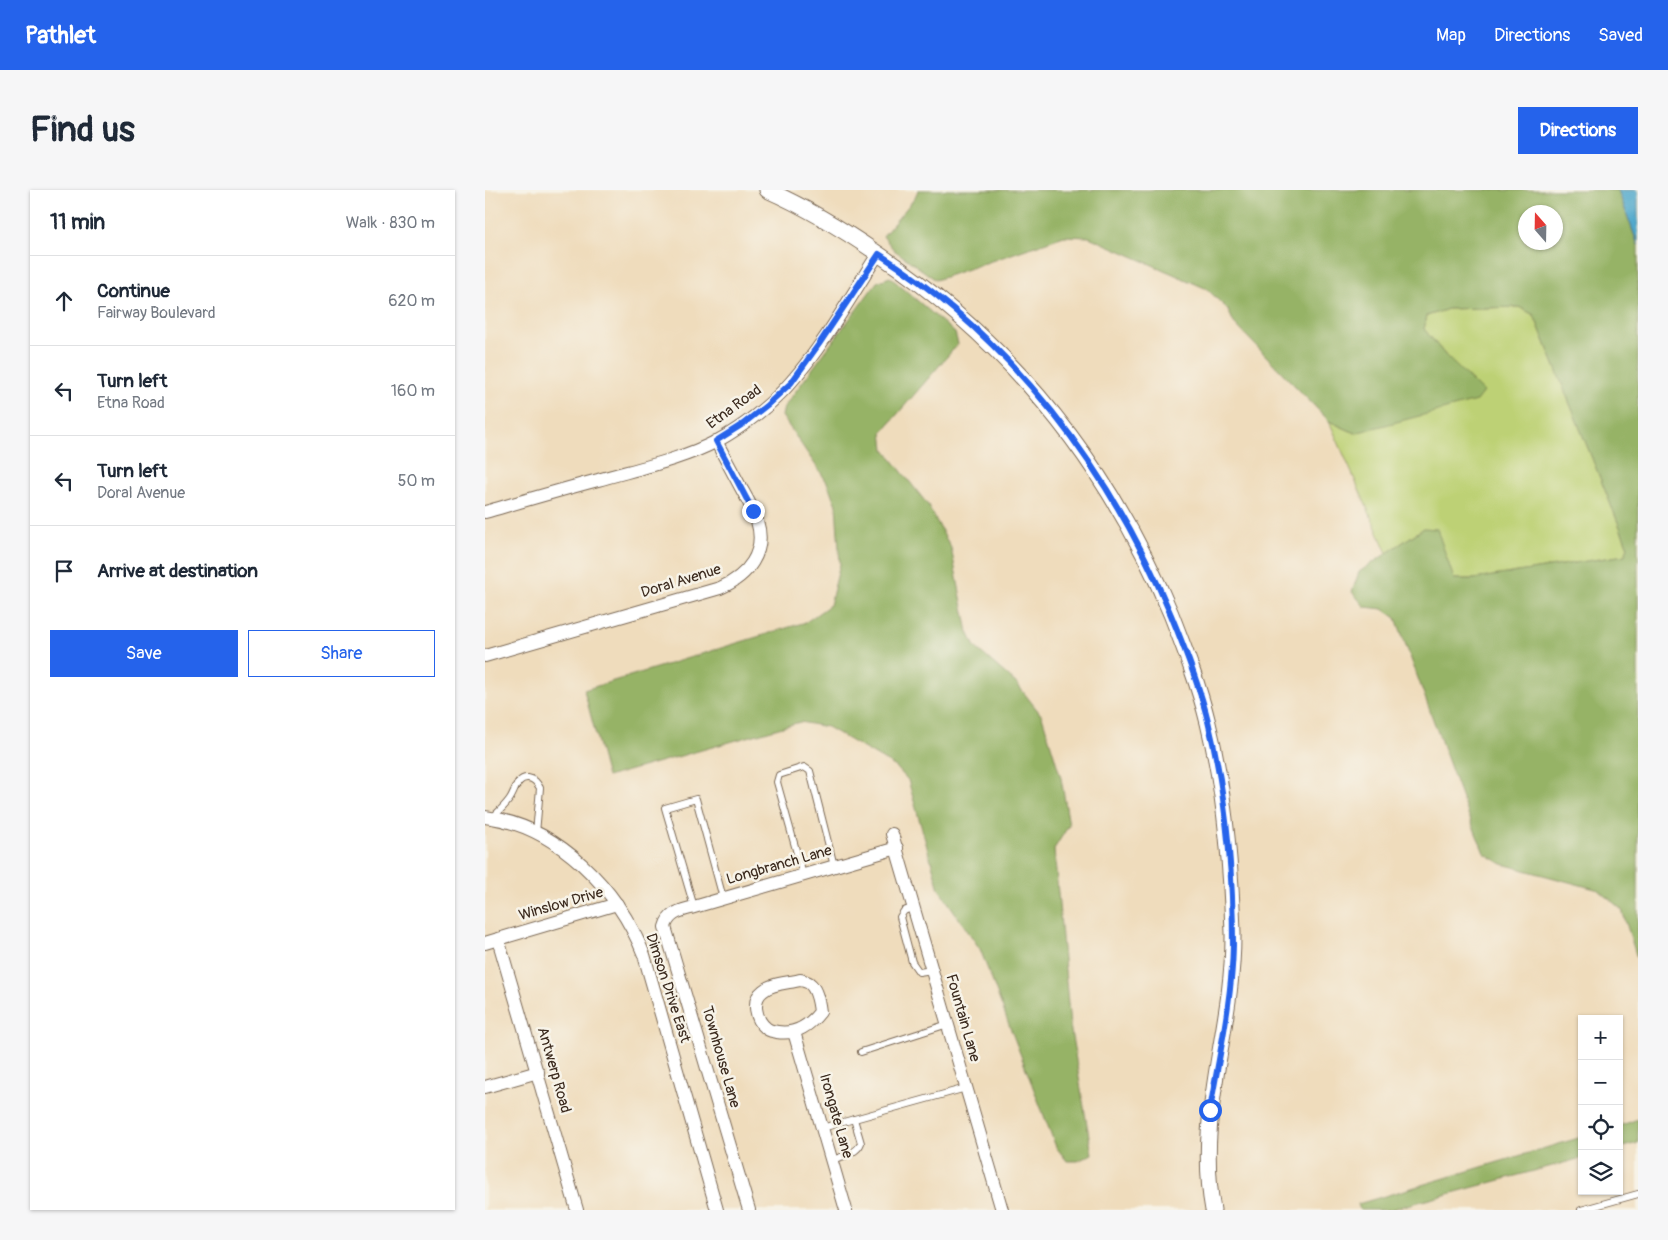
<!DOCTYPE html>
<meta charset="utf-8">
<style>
body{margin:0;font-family:Pangolin,sans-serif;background:#f6f6f7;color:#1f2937}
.controls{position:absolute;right:15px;bottom:15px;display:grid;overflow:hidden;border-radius:0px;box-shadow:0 1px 4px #0004}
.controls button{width:45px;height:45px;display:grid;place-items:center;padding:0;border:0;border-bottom:1px solid #e0e1e3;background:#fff;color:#1f2937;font:25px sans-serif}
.compass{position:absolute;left:1033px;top:15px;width:45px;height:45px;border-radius:50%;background:#fff;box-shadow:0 1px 4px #0004;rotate:340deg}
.stop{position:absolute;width:15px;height:15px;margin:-11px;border:4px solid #2563eb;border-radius:50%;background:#fff}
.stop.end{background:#2563eb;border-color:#fff;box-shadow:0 1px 5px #0008}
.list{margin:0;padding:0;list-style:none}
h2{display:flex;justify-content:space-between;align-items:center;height:65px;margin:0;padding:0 20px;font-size:21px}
h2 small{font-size:16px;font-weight:400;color:#747a83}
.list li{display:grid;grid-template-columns:32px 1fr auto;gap:15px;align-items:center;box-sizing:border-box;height:90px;padding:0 20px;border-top:1px solid #e0e1e3}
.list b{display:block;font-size:19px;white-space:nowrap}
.list p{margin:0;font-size:16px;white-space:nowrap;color:#747a83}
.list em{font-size:16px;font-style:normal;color:#747a83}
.actions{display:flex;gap:10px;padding:15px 20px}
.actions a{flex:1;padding:11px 0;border:1px solid #2563eb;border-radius:0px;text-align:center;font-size:18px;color:#2563eb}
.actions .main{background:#2563eb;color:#fff}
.icon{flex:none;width:28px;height:28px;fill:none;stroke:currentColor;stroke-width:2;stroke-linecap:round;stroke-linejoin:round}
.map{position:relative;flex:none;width:1153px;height:1020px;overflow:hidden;border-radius:0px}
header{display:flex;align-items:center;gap:30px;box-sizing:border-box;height:70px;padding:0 25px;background:#2563eb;color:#fff}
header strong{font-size:24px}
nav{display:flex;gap:28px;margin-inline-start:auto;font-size:18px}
.intro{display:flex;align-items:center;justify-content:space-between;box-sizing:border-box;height:120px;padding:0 30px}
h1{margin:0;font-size:35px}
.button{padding:12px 22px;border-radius:0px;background:#2563eb;color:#fff;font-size:18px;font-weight:700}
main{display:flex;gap:30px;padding:0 30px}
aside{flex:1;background:#fff;border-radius:0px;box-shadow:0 1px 4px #0004}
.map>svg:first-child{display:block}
.green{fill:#bdd175;stroke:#7c7e4a}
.forest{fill:#96b366;stroke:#686e42;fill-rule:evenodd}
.water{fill:#4fa8cc;stroke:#456975}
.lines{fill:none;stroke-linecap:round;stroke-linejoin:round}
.service-casing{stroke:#7a6855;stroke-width:8}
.minor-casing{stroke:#7a6855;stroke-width:14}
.tertiary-casing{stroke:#7a6855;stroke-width:17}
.service{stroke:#fff;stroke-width:6}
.minor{stroke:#fff;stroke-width:12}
.tertiary{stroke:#fff;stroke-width:15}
.route{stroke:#2563eb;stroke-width:6}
.labels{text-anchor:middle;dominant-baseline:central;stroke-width:5;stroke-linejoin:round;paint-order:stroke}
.street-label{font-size:15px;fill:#3b2a1e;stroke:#f7f3e8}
</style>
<header>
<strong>Pathlet</strong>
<nav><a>Map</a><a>Directions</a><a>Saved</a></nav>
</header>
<div class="intro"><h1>Find us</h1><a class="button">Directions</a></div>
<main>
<aside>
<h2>11 min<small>Walk · 830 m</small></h2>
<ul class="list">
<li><svg class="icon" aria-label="ahead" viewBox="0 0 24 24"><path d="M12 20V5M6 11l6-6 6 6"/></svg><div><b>Continue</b><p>Fairway Boulevard</p></div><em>620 m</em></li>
<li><svg class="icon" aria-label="left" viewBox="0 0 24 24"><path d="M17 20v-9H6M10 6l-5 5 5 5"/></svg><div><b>Turn left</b><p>Etna Road</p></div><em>160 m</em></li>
<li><svg class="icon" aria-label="left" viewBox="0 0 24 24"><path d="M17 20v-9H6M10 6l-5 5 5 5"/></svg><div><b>Turn left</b><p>Doral Avenue</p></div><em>50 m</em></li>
<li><svg class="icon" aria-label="arrive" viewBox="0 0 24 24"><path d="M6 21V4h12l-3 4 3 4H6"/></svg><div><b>Arrive at destination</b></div></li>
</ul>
<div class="actions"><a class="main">Save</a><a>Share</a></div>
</aside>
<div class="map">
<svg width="1153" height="1020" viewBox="0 0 1153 1020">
<rect width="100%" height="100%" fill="#f7f3e8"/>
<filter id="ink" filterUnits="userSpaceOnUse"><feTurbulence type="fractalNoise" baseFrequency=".02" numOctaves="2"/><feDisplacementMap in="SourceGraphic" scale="10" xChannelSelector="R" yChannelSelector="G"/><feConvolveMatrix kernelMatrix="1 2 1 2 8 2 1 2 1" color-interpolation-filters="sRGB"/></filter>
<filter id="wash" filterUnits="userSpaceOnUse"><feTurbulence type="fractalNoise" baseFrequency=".0096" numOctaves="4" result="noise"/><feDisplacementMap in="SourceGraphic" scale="20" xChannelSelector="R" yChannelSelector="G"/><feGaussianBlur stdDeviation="1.12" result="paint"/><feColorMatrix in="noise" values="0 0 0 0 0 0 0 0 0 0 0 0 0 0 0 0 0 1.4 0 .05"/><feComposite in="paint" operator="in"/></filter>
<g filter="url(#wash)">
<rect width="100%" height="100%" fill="#efdcbc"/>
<path class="green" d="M1034,117l15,8 94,232 -3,8 -151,24h-20l-30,-51 -37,25 -58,-132 26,12 91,-77 -22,-27 3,-13 21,-7z"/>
<g class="forest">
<path d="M433,0h700l20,55v716l-16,-51 -23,-20 -97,-26 -18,-11 -20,-49 -68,-186 -13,-9 -18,-2 -13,-15 7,-20 65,-44 13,1 17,50h20l151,-24 3,-8 -94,-232 -15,-8 -71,2 -21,7 -3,13 22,27 37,36 -7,9 -121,32 -26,-12 -95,-98 -6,-13 -21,-21 -118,-52 -25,-1 -128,44 -42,-30 -11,-14 32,-38zM1040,22h30v30h-30z"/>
<path d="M405,87l65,56 3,11 -76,88 2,17 44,56 23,43 17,84 7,15 42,37 25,32 19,62 8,47 -15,24 16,176 22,129 -14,7h-11l-11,-14 -76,-198 -41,-60 -31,-109 -12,-13 -69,-40 -27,-5 -193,55 -23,-87 222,-68 24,-17 10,-41 -4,-59 -9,-23 -45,-66 2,-9 93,-125z"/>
<path d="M1153,929v24l-19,5v-22z"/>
<path d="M1097,947v21l-193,52h-29l-2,-6z"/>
</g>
<path class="water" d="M1133,0h20v55z"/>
</g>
<g filter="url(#ink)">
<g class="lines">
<g class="service-casing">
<g id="service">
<path d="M7,628c6,-6 12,-11 17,-18 6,-7 7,-23 19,-22 7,1 9,5 12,10l-4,45"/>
<path d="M318,685l-26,-93 2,-7 25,-8 6,4 24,95"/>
<path d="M209,717l-29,-99 31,-9 27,99"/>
<path d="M429,717l-10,4 -4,6 12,45 7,10 13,-2"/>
<path d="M376,862l87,-28"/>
<path d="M337,938l144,-40"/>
<path d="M347,970c10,-4 25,-6 29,-17l-7,-24"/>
<path d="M1096,1020l57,-16"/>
</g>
</g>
<g class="minor-casing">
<g id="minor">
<path d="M0,322c38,-11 75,-22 113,-32 38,-11 83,-20 119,-39 26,-14 54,-36 74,-59 33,-37 60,-86 87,-128"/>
<path d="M0,466l235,-68c28,-12 47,-36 37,-67 -4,-13 -11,-24 -17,-35 -8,-15 -16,-30 -24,-45"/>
<path d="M0,627c73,9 133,72 159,138l73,255"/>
<path d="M407,644l110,376"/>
<path d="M13,749l79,271"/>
<path d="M0,753l132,-39"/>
<path d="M315,790c1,0 8,2 9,3 8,6 10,20 11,29 -11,14 -25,23 -43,20 -4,-1 -8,-1 -11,-4 -10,-8 -15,-28 -3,-37 9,-8 26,-8 37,-11z"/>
<path d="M309,842l52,178"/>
<path d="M0,897l53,-15"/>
<path d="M264,1020l-84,-283c4,-15 16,-16 29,-20l203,-59"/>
</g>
</g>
<g class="tertiary-casing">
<path id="tertiary" d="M282,0c39,17 75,39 110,63 134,90 232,212 294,361 14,36 28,72 37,109 17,69 23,139 25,210 1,95 -38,181 -20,277"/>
</g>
<use href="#service" class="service"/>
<use href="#minor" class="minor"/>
<use href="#tertiary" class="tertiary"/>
</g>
</g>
<g class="lines" filter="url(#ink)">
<path class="route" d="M268,321l-37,-70 27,-17 24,-19 24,-22 28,-39 60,-90c132,84 232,216 292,361 14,34 28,69 37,106 18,73 25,149 25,224 -1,56 -14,111 -23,165"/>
</g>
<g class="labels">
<g class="street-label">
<text transform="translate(249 217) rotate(-36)">Etna Road</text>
<text transform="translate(196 391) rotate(-17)">Doral Avenue</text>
<text transform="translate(294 675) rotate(-16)">Longbranch Lane</text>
<text transform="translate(76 714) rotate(-16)">Winslow Drive</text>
<text transform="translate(183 798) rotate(72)">Dimson Drive East</text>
<text transform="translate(478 828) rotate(74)">Fountain Lane</text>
<text transform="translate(236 867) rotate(74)">Townhouse Lane</text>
<text transform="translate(69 880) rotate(74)">Antwerp Road</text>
<text transform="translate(351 926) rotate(74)">Irongate Lane</text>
</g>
</g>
</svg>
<div class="controls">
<button>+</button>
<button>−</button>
<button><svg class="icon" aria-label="locate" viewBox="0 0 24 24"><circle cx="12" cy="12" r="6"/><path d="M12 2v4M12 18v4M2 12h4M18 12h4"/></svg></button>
<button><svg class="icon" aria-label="layers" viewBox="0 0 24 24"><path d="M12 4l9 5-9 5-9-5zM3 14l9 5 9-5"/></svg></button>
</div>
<svg class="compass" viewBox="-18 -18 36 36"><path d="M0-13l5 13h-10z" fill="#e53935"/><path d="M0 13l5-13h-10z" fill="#747a83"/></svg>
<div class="stop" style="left:725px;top:920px"></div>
<div class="stop end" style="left:268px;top:321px"></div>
</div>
</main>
